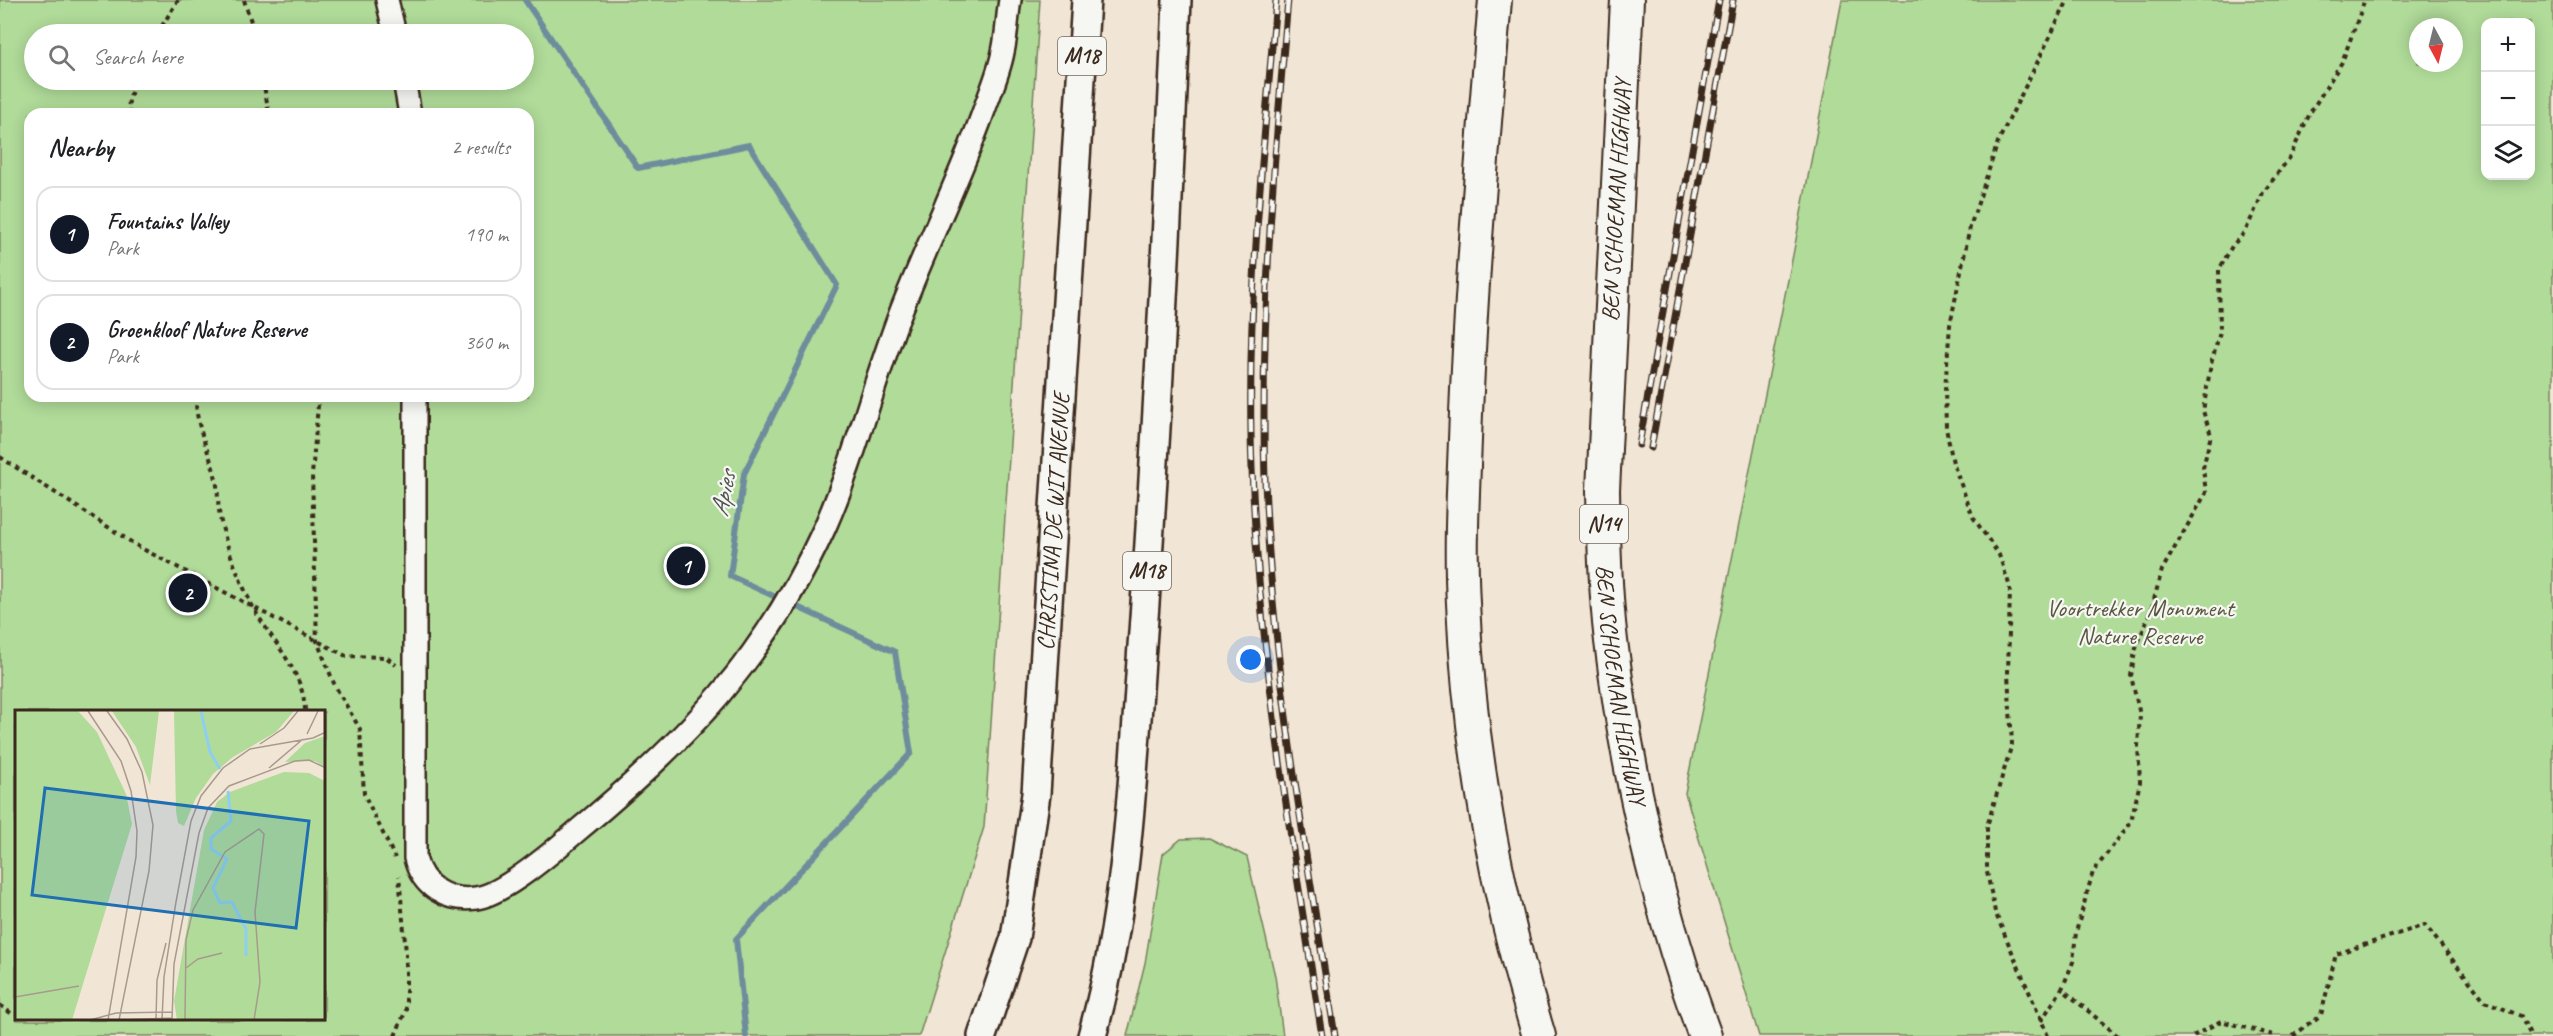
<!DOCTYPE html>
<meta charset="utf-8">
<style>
body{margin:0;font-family:Caveat,sans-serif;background:#f2f2f2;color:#202124}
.controls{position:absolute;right:18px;top:18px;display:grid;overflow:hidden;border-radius:12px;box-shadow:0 3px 15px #0003}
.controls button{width:54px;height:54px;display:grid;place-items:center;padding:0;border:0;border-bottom:2px solid #e0e0e0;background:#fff;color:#202124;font:30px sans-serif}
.compass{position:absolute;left:2409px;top:18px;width:54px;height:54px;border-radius:50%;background:#fff;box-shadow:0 3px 15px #0003;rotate:173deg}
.you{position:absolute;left:1251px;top:660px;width:21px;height:21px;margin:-15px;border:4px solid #fff;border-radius:50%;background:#1a73e8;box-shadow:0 0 0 9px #1a73e833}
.badge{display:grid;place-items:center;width:39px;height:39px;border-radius:50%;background:#111827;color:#fff;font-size:20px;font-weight:700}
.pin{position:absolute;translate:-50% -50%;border:3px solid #fff;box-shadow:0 2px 6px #0006}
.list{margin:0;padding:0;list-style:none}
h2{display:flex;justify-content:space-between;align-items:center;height:78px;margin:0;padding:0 24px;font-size:26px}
h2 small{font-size:20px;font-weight:400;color:#757577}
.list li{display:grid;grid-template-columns:39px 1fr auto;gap:18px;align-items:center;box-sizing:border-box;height:96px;margin:0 12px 12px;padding:0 12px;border:2px solid #e0e0e0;border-radius:18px}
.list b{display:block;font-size:22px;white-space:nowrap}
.list p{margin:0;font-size:20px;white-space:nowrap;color:#757577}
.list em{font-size:20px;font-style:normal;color:#757577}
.icon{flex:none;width:33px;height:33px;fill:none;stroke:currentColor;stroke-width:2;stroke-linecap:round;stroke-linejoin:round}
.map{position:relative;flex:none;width:2553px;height:1036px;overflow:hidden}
.search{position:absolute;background:#fff;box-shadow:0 3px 15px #0003;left:24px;top:24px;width:510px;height:66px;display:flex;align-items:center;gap:15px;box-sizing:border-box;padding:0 21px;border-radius:33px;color:#757577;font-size:22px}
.panel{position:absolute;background:#fff;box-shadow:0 3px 15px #0003;left:24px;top:108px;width:510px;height:294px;border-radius:18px}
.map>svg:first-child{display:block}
.green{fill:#b0db99;stroke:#76825c;stroke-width:1.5;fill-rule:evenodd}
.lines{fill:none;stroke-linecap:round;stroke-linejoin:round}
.stream{stroke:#6d8d9c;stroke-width:6}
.minor-casing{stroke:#3b2a1e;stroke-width:26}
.major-casing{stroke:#3b2a1e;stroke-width:32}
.highway-casing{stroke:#3b2a1e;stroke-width:36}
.path{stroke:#3b2a1e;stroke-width:4;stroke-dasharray:4.5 4.5;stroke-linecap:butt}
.minor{stroke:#f6f6f2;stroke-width:21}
.major{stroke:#f6f6f2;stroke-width:27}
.highway{stroke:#f6f6f2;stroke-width:32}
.rail-casing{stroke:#3b2a1e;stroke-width:7}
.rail{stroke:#f6f6f2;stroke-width:4.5;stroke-dasharray:14;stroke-linecap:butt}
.labels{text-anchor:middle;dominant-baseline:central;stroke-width:4.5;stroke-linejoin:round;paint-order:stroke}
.shield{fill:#f6f6f2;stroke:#73675e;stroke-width:1.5}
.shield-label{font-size:22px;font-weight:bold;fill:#3b2a1e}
.street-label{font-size:24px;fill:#3b2a1e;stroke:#f6f6f2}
.park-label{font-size:24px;fill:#58563d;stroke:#f6f6f2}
.water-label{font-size:26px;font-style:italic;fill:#505352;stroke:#f6f6f2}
.inset-river{fill:none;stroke:#8ecff0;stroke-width:3}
.inset-road{fill:none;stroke:#a89a8c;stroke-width:1.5}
.view{fill:#1f6fb2;fill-opacity:0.15;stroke:#1f6fb2;stroke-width:3}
.inset-edge{fill:none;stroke:#3b2a1e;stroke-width:3}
</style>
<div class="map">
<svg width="2553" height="1036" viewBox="0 0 2553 1036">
<rect width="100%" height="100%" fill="#f1e5d6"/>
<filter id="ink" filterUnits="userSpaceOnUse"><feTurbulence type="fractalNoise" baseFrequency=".0167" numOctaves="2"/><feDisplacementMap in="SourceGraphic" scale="12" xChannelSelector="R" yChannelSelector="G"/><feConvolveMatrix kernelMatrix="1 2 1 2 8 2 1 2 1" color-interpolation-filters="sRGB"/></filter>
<g filter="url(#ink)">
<g class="green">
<path d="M0,0h1040l-56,827 -65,209h-919zM34,34h490v46h-490zM30,114h498v282h-498zM16,712h308v308h-308z"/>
<path d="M1842,0h711v1036h-794l-74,-243 108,-538zM2530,22v154h-44v-154zM2418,27h36v36h-36z"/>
<path d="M1209,838l38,19 28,119 8,60h-156l18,-73 18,-109 18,-15z"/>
</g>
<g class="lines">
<path class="stream" d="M525,0l113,168 111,-23 88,140 -93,189 -14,102 165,76 16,101 -175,186 10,97"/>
<g class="minor-casing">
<g id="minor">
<path d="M387,0l8,34"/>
<path d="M404,80l6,34"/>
<path d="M415,396v462c7,29 32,44 61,40 27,-3 79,-48 101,-67 110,-91 188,-172 248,-304 32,-73 50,-152 80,-226 25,-63 55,-124 78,-188 7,-20 16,-40 20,-61 4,-17 4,-35 7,-52"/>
</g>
</g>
<g class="major-casing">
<g id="major">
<path id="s1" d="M982,1036l33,-98 21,-144 50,-794"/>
<path d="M1092,1036c37,-132 41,-268 51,-404 15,-210 25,-421 34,-632"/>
</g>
</g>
<g class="highway-casing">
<g id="highway">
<path d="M1495,0c-12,146 -25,293 -30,440 -2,54 -5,109 -2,163 6,144 34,294 76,433"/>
<path id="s2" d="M1627,0l-24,490c1,50 2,101 8,151 16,133 48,269 94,395"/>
</g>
</g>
<g class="path">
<path d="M244,0l11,34"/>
<path d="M157,34l21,-34"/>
<path d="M263,80l6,34"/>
<path d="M128,114l1,-15 7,-19"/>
<path d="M196,396c-1,30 12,51 19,79 4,14 2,28 5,42 5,27 20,65 33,90 18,34 52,65 52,105"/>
<path d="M316,396l2,9 -6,70 5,166 18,45 25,43 4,65 31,64"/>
<path d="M0,457l139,90 207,109 40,1 10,8"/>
<path d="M0,1005l12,9h4"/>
<path d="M2041,1021l21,-32"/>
<path d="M395,1036l11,-26v-57l-7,-77"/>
<path d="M2048,1036l-53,-124 -8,-40v-46l25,-82 -4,-70 2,-87 -11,-32 -26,-38 -20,-54 -7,-35 -1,-39 5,-64 20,-98 28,-85 70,-142"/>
<path d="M2118,1036l-56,-47 11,-27 3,-30 17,-60 38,-50 9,-40 -2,-36 2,-31 -9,-39 4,-25 17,-44 10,-37 44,-77 -3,-25 8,-33 -8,-24 8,-47 9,-32 -1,-62 13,-24 13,-14 18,-39 27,-36 20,-44 32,-51 23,-62"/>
<path d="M2193,1036l28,-15 56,15"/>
<path d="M2293,1036l28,-21 15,-61 89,-29 60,76 36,15 10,20"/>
</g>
<use href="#minor" class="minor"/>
<use href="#major" class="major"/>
<use href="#highway" class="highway"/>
<g class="rail-casing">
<g id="rail">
<path d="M1276,0c-12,144 -28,288 -25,434 4,203 40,402 71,602"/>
<path d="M1288,0c-14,160 -28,320 -23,481 7,186 41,371 70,555"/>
<path d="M1639,445l80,-445"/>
<path d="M1651,448l82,-448"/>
</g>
</g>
<use href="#rail" class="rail"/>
</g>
</g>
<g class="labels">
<g class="shield">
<rect x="1058" y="37" width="48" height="38" rx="4.5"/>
<rect x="1580" y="505" width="48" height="38" rx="4.5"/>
<rect x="1123" y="552" width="48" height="38" rx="4.5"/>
</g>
<g class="shield-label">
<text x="1082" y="56">M18</text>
<text x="1604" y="524">N14</text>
<text x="1147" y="571">M18</text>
</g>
<g class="street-label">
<text transform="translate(1616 200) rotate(-87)">BEN SCHOEMAN HIGHWAY</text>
<text stroke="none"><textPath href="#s1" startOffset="522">CHRISTINA DE WIT AVENUE</textPath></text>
<text stroke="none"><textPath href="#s2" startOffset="687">BEN SCHOEMAN HIGHWAY</textPath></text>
</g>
<g class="park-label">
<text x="2140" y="608">Voortrekker Monument<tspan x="2140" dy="28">Nature Reserve</tspan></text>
</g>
<g class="water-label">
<text transform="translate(723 494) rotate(-79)">Apies</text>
</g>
</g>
<g transform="translate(15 710)">
<rect width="310" height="310" fill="#f1e5d6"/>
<path d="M0,1h63l19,21 29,62 6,30 -60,196h-57zM97,1h47l-9,74 -14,-38zM159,1h120l-18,21 -43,25 -20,17 -17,24 -12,28 -6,-3 -2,-12zM310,26v31l-10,-6 -30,1 20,-19zM269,62l25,1 16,8v239h-148l-3,-19 30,-171 13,-28 13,-10z" fill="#b0db99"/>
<path class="inset-river" d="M186,1l9,41 10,17M213,81l3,30 -20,17v11l16,10 -14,29 7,15 12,-1 14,27v27"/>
<path class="inset-road" d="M73,1l33,50 10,30 6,40 -1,26 -28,163M92,1l20,28 15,33 11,53 -4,46 -30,149M292,24l11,-23M245,34l24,-16 14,-17M254,58l34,-29M171,258l12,-9 24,-6M0,287l64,-11M75,310l26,-7 56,-1M106,310l51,-2M141,310l1,-40 9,-37M147,310l2,-43 12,-75 15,-81 10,-25 22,-28 27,-19 63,-11 13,-6M157,310l2,-56 25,-131 9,-25 21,-22 66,-25 14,-1 17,8M170,310l1,-80 7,-30 32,-58 34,-23 5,5 -9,78 5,70 -6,38"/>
<path class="view" d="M30,78l264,33 -13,107 -264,-33z"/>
<rect width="310" height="310" class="inset-edge"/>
</g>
</svg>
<div class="controls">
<button>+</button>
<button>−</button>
<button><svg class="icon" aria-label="layers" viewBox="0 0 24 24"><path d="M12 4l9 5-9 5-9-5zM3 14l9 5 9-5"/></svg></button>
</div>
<svg class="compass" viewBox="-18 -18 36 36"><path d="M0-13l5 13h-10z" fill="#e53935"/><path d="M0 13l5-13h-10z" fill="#757577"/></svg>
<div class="you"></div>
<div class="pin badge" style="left:686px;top:566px">1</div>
<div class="pin badge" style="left:188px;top:593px">2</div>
<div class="search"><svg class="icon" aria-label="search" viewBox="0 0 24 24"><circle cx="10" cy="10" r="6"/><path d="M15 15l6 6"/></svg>Search here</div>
<section class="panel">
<h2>Nearby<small>2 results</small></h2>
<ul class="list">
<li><span class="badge">1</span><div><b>Fountains Valley</b><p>Park</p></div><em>190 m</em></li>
<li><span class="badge">2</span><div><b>Groenkloof Nature Reserve</b><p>Park</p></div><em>360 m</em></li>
</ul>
</section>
</div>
